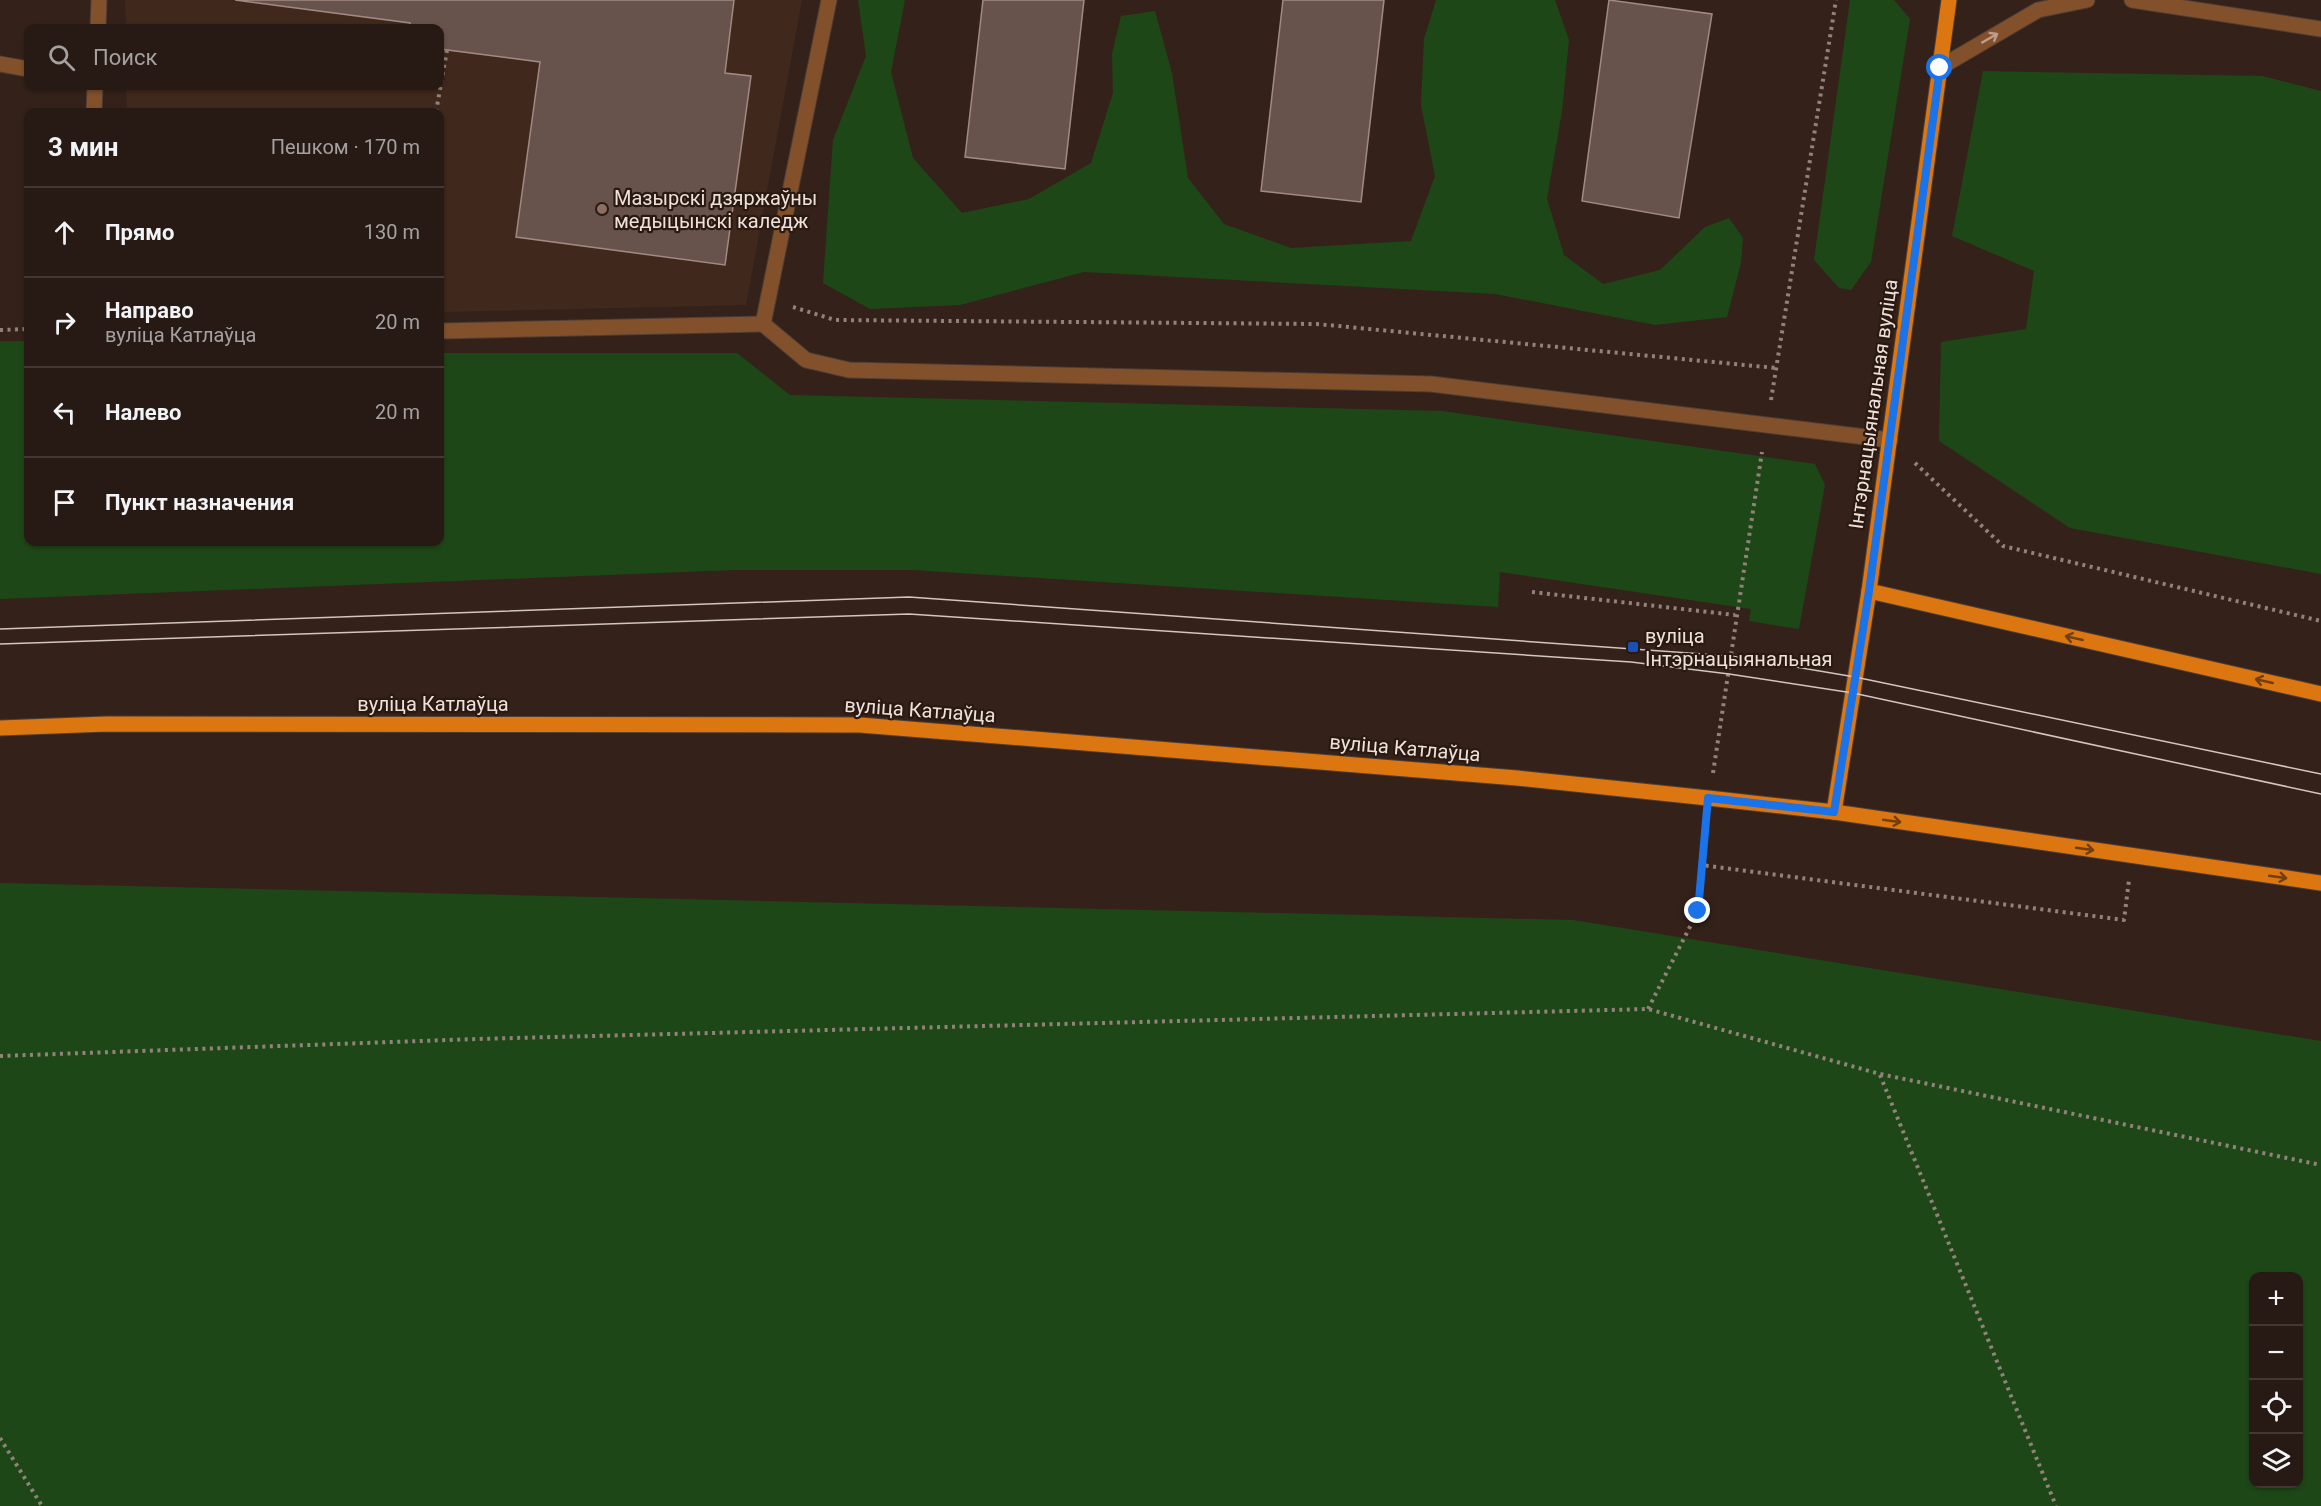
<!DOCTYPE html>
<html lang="ru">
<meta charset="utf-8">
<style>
body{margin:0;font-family:Roboto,sans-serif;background:#332722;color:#f1f3f6}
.controls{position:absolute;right:18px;bottom:18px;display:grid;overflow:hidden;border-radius:12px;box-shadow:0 2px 4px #0004}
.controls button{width:54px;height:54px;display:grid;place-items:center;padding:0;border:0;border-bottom:2px solid #433834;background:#271a14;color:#f1f3f6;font:30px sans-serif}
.stop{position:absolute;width:18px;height:18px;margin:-14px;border:4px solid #1a73e8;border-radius:50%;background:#fff}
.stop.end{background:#1a73e8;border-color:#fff;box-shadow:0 2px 6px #0008}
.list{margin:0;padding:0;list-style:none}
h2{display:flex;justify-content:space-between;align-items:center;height:78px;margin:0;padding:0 24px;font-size:26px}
h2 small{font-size:20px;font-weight:400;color:#a4a1a0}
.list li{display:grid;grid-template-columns:39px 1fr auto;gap:18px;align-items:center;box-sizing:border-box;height:90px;padding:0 24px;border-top:2px solid #433834}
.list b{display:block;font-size:22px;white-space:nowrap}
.list p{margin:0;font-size:20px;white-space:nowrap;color:#a4a1a0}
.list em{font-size:20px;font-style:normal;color:#a4a1a0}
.icon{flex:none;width:33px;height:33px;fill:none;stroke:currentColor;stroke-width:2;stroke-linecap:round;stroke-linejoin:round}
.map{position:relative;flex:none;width:2321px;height:1506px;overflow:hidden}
.search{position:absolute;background:#271a14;box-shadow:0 2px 4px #0004;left:24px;top:24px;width:420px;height:66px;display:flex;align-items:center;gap:15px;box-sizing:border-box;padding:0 21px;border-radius:12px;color:#a4a1a0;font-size:22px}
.panel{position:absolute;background:#271a14;box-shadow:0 2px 4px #0004;left:24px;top:108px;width:420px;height:438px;border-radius:12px}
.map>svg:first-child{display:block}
.built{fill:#40281d}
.green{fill:#1e4717;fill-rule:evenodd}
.building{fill:#68524c;stroke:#a28a83;stroke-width:1.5}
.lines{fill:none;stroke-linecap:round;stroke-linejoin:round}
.minor-casing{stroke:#4e3d35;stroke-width:17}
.major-casing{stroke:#4e3d35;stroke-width:17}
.path{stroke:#92827b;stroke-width:4;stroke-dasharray:3 4.5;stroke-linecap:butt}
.minor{stroke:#82512b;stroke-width:15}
.major{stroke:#dc7610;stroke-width:15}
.tram{stroke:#d3c5bf;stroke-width:1.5}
.oneway{stroke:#bda08c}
.oneway2{stroke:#713e11}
.route{stroke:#1a73e8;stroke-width:8}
.education-dot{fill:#8d6e63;stroke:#2a1911;stroke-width:2}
.transit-dot{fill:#1a4fb4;stroke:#2a1911;stroke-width:2}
.labels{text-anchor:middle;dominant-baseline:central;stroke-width:4.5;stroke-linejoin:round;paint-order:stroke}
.poi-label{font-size:20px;fill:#eee1db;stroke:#2a1911;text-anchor:start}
.street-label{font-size:20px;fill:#eee1db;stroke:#2a1911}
</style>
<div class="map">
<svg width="2321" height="1506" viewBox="0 0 2321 1506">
<rect width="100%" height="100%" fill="#34221a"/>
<path class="built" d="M125,0h677l-56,305 -306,7v-200h-313l-1,-26h314v-58h-314z"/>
<g class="green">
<path d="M858,0h47l-14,72 22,86 49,55 67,-14 62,-36 22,-70 -1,-39 9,-38 34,-5 17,62 16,105 36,46 67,24 120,-7 24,-65 -14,-71 3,-66 12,-39h119l14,40 -7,71 -15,88 17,56 39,29 57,-14 45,-43 24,-9 14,20 -2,25 -14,54 -72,8 -160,-31 -411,-22 -124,33 -90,4 -47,-26 10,-143 33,-84z"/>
<path d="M1850,0h44l16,19 -39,243 -20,28 -12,-2 -25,-28z"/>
<path d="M1983,71l279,5 59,15v483l-251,-46 -131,-87 2,-99 85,-13 8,-58 -82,-35z"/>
<path d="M0,341h28v201h412v-189h297l53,42 652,16 373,53 10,21 -26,144 -50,-8 2,-12 -251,-37 -2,35 -585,-37h-180l-733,29z"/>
<path d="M0,883l1573,37 748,121v465h-2321zM2254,1276h44v208h-44z"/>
</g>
<g class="building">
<path d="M235,0h499l-9,73 26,3 -26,189 -209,-28 24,-175 -100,-13v-21h-31l1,-5z"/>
<path d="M983,0h101l-19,169 -100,-12z"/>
<path d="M1283,0h101l-23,202 -100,-11z"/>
<path d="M1609,0l103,14 -33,204 -97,-17z"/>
</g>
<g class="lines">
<g class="minor-casing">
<g id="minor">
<path d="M829,0l-66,324 43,36 43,10 582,14 459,56"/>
<path d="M2132,0l189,29"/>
<path d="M98,28l1,-28"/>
<path d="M0,64l28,5"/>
<path d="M1939,68l99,-58 49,-10"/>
<path d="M94,112l1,-26"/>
<path d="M440,331l323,-7"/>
</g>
</g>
<g class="major-casing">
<g id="major">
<path d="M1869,591l452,103"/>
<path d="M0,728l107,-4 753,1 657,53 191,20 126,14 487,71"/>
<path d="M1834,812l35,-221 80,-591"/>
</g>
</g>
<g class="path">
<path d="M436,112l11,-62"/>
<path d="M793,307l42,13 482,4 459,44"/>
<path d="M0,330l28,-1"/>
<path d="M1771,400l65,-400"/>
<path d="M1915,463l88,83 318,75"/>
<path d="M1532,592l203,23"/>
<path d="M1713,773l49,-321"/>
<path d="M1706,825l-5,40 423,55 5,-40"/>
<path d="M1648,1009l50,-98 3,-46"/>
<path d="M0,1056l476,-17 1172,-30 232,65 441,91"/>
<path d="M1880,1075l176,431"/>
<path d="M0,1438l42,68"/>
</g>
<use href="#minor" class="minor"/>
<use href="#major" class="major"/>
<g class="tram">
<path d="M0,629l909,-32 822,59 124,21 466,97"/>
<path d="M0,644l909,-30 722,48 98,12 124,19 468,101"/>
</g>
</g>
<defs><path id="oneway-shaft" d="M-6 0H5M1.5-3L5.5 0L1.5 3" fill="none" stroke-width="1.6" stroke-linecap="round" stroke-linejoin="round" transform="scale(1.5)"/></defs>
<use class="oneway" href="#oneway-shaft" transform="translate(1990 38) rotate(-30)"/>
<g class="oneway2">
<use href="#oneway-shaft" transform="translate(2074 638) rotate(-167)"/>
<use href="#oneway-shaft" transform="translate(2264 681) rotate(-167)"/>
<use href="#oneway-shaft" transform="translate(1892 821) rotate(8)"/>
<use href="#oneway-shaft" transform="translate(2085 849) rotate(8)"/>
<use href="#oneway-shaft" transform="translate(2278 877) rotate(8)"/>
</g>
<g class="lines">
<path class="route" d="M1698,911l10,-113 126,14 35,-221 71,-523"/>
</g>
<circle class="education-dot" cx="602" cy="209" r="6"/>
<rect class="transit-dot" x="1627" y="641" width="12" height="12" rx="3"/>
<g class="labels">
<g class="poi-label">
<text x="614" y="198">Мазырскі дзяржаўны<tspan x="614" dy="23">медыцынскі каледж</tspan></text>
<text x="1645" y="636">вуліца<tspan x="1645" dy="23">Інтэрнацыянальная</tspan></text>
</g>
<g class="street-label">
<text transform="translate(1873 404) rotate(-82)">Інтэрнацыянальная вуліца</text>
<text x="433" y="704">вуліца Катлаўца</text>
<text transform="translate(920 710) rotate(4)">вуліца Катлаўца</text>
<text transform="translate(1405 748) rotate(5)">вуліца Катлаўца</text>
</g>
</g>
</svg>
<div class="controls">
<button>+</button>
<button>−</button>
<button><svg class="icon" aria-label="locate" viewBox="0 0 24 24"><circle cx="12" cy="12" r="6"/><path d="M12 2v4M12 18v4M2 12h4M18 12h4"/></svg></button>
<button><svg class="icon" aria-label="layers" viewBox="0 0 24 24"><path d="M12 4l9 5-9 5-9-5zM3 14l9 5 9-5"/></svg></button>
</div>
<div class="stop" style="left:1940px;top:68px"></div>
<div class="stop end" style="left:1698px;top:911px"></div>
<div class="search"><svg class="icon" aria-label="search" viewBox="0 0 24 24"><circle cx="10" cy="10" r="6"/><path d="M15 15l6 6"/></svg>Поиск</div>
<section class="panel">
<h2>3 мин<small>Пешком · 170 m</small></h2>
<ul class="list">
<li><svg class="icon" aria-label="ahead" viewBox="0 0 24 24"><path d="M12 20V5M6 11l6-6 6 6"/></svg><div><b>Прямо</b></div><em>130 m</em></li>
<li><svg class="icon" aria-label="right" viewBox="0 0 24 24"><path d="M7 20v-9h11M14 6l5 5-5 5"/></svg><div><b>Направо</b><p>вуліца Катлаўца</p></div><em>20 m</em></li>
<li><svg class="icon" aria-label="left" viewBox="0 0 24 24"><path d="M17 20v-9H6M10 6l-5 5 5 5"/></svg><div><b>Налево</b></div><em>20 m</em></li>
<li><svg class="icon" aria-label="arrive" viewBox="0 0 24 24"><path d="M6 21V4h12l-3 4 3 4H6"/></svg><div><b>Пункт назначения</b></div></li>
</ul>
</section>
</div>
